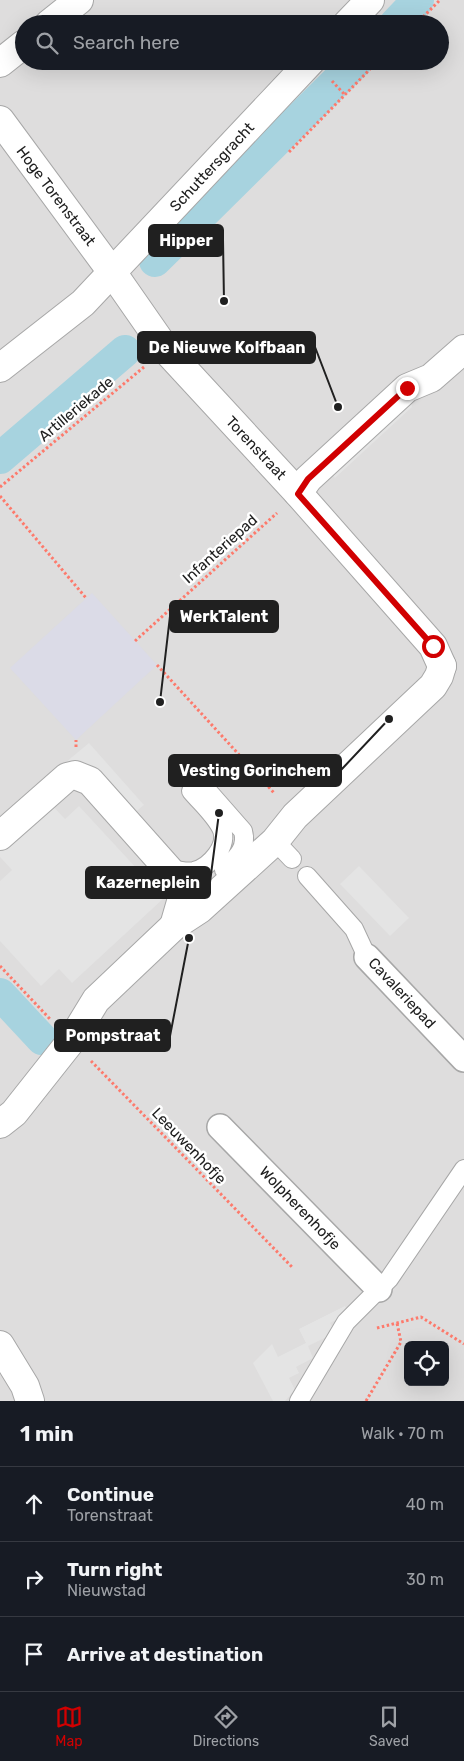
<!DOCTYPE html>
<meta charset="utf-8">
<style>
body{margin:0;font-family:Rubik,sans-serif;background:#20242c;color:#f1f3f6}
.controls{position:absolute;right:15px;bottom:15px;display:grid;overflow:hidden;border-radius:8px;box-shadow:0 5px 20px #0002}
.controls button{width:45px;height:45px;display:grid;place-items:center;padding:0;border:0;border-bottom:1px solid #363941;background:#171b24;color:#f1f3f6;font:25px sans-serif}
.stop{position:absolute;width:15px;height:15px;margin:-11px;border:4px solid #d10001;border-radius:50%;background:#fff}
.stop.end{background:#d10001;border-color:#fff;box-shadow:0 1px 5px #0008}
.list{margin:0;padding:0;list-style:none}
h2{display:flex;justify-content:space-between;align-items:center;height:65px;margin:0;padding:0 20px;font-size:21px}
h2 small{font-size:16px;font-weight:400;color:#9ea1a6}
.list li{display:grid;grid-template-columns:32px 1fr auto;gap:15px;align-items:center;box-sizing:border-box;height:75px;padding:0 20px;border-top:1px solid #363941}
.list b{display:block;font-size:19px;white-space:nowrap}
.list p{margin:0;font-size:16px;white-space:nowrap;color:#9ea1a6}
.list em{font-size:16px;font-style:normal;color:#9ea1a6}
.icon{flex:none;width:28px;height:28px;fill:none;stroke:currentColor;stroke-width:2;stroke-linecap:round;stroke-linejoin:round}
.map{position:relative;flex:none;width:464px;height:1401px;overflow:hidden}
.search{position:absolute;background:#171b24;box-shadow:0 5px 20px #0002;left:15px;right:15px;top:15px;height:55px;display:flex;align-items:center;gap:12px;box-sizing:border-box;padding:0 18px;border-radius:28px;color:#9ea1a6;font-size:19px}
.sheet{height:290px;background:#171b24}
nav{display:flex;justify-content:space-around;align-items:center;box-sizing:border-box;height:70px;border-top:1px solid #363941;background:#171b24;font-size:14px;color:#9ea1a6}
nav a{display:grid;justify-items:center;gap:2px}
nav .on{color:#d10001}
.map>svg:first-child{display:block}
.residential{fill:#dedddd;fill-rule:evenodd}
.parking{fill:#e4e4e4}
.plaza{fill:#dbdbe7}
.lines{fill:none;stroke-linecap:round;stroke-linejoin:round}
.canal{stroke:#a7d3df;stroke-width:32}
.service-casing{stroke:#a7a7a7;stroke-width:20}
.pedestrian-casing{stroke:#a7a7a7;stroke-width:28}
.minor-casing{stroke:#a7a7a7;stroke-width:30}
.path{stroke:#fd7a6c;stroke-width:3;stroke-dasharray:2.5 2.5;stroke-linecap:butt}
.service{stroke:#fff;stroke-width:18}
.pedestrian{stroke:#fff;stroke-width:25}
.minor{stroke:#fff;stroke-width:28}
.route{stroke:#d10001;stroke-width:6}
.labels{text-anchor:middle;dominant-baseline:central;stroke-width:5;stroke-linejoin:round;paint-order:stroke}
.street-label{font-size:15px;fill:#202020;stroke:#fff}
.leader{fill:none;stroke:#202020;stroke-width:2}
.callout-dot{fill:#202020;stroke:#fff;stroke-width:2}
.callout{fill:#202020;stroke:#202020;stroke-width:2}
.callout-label{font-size:16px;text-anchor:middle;font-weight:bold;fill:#fff}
</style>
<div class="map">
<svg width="464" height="1401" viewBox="0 0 464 1401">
<rect width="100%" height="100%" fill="#f1eee7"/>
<path class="residential" d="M0,0h464v1401h-464zM24,24h416v37h-416zM408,1345h37v37h-37z"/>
<g class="parking">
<path d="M410,397l2,10 -77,71 -7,-8z"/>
<path d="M89,743l55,62 -11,9 -73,-47z"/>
<path d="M50,803l15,16 14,-13 85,92 -92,85 -13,-14 -18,17 -41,-45v-60l12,-11 -12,-13v-8z"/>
<path d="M359,866l50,52 -19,18 -50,-52z"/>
<path d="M345,1306l4,7 -19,10 5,10 -27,13 5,12 -17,9 3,6 -10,5 6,12 -10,11h-12l-20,-38 19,-19 6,13 28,-14 -7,-14z"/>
</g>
<path class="plaza" d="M92,593l65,72 -81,75 -66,-72z"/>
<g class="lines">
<g class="canal">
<path d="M395,24l23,-24"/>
<path d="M155,261l202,-200"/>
<path d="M0,458l125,-107"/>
<path d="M0,994l42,45"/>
</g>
<g class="service-casing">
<g id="service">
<path d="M275,841l17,18"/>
<path d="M168,868c9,2 17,5 26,3 16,-4 34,-25 28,-41 -6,-14 -21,-27 -31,-39l9,-9 43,49c5,18 -8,28 -19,39"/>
<path d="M307,876l47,53 13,28"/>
<path d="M299,1401l47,-79 43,-43 75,-110"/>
</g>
</g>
<g class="pedestrian-casing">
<g id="pedestrian">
<path d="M367,957l97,102"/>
<path d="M220,1127l159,162"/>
</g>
</g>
<g class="minor-casing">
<g id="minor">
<path d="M49,24l30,-24"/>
<path d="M347,24l23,-24"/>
<path d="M0,63l24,-19"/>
<path d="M0,120l112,152 55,79 131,142 135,153 9,20"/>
<path d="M0,368l83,-65 228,-242"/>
<path d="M298,493l10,-14 99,-91 24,-10 33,-29"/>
<path d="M0,836l67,-59 8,-2 15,6 89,100 4,14 -9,31"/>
<path d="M0,1124l14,-11 57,-72 25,-41 78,-74 26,-17 75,-68 20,-25 138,-130 6,-10 3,-10"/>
<path d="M0,1345l25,41 5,15"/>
</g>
</g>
<g class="path">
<path d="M416,24l24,-24"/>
<path d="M332,81l13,14"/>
<path d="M289,152l89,-91"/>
<path d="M0,487l144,-120"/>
<path d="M0,496l86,102"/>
<path d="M135,641l142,-128"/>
<path d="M157,665l118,129"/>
<path d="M76,747v-7"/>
<path d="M0,966l50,53"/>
<path d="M91,1061l201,206"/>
<path d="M377,1328l44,-11 43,27"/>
<path d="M366,1401l35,-59 -4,-19"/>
</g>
<use href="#service" class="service"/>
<use href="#pedestrian" class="pedestrian"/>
<use href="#minor" class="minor"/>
</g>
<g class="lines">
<path class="route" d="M407,388l-99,91 -10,15 135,152"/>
</g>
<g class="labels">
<g class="street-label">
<text transform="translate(212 167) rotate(-47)">Schuttersgracht</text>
<text transform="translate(56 196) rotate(53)">Hoge Torenstraat</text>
<text transform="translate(76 409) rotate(-40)">Artilleriekade</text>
<text transform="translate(256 448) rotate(47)">Torenstraat</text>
<text transform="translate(220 549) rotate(-42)">Infanteriepad</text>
<text transform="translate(402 993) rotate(47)">Cavaleriepad</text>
<text transform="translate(189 1146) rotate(46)">Leeuwenhofje</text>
<text transform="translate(300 1208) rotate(46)">Wolpherenhofje</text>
</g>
</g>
<path class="leader" d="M224 301L223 240M338 407L315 347M160 702L170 616M389 719L341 770M219 813L210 882M189 938L170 1036"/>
<g class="callout-dot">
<circle cx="224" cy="301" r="5"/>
<circle cx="338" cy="407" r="5"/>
<circle cx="160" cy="702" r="5"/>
<circle cx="389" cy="719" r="5"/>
<circle cx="219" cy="813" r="5"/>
<circle cx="189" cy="938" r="5"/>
</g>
<g class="callout">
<rect x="149" y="225" width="74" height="31" rx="5"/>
<rect x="138" y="332" width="177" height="31" rx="5"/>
<rect x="170" y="601" width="108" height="31" rx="5"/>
<rect x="169" y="755" width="172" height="31" rx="5"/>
<rect x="86" y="867" width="124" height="31" rx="5"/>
<rect x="55" y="1020" width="115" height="31" rx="5"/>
</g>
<g class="callout-label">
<text x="186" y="246">Hipper</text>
<text x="227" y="353">De Nieuwe Kolfbaan</text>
<text x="224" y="622">WerkTalent</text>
<text x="255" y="776">Vesting Gorinchem</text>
<text x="148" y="888">Kazerneplein</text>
<text x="113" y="1041">Pompstraat</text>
</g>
</svg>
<div class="controls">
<button><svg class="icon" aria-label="locate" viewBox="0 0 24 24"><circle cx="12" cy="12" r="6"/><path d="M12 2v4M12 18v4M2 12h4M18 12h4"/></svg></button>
</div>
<div class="stop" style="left:433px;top:646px"></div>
<div class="stop end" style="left:407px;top:388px"></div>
<div class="search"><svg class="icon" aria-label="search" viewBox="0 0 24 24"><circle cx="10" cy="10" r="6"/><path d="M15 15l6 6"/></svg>Search here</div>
</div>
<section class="sheet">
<h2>1 min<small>Walk · 70 m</small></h2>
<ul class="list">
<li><svg class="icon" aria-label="ahead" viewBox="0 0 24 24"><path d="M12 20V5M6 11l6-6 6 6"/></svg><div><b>Continue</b><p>Torenstraat</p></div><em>40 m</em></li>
<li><svg class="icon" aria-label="right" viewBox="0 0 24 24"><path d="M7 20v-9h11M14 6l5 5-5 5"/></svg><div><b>Turn right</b><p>Nieuwstad</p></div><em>30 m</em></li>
<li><svg class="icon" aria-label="arrive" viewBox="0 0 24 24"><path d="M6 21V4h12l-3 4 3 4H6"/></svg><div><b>Arrive at destination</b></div></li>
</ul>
</section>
<nav>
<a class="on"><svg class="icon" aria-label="map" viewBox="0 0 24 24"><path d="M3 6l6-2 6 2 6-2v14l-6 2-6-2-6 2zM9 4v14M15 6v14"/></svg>Map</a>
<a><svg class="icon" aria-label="directions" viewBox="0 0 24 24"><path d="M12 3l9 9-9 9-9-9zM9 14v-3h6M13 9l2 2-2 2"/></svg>Directions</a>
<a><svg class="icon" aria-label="saved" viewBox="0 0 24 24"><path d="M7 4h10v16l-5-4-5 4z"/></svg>Saved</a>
</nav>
